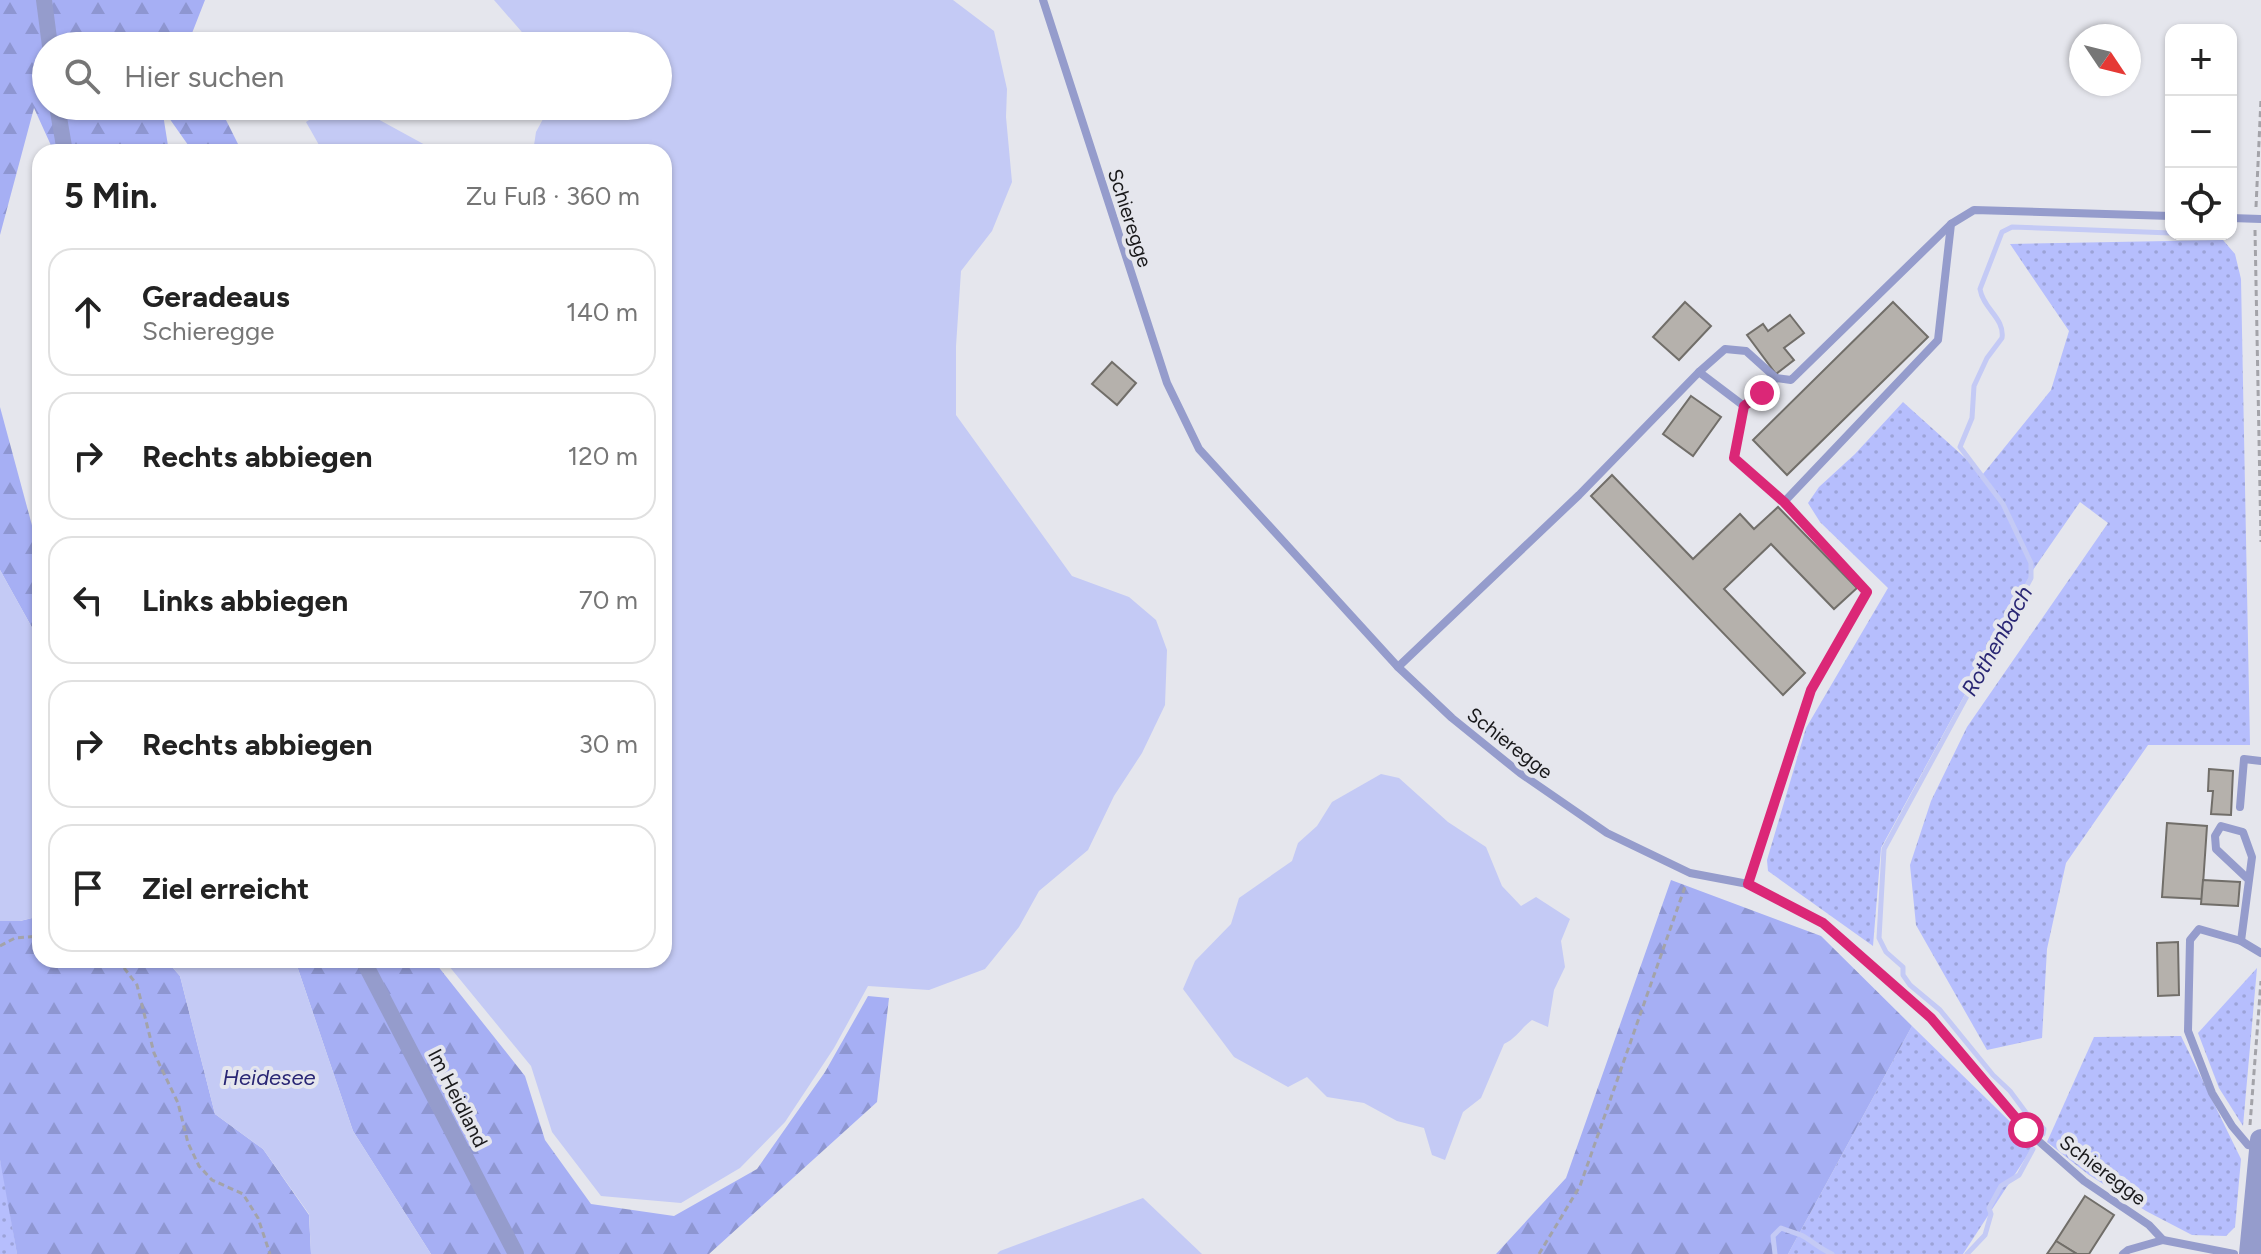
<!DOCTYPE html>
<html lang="de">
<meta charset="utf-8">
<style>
body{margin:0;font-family:Figtree,sans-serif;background:#f2f2f2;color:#222}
.controls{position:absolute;right:24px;top:24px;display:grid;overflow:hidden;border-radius:16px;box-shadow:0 2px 6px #0004}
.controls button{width:72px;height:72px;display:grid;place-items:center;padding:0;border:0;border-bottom:2px solid #e0e0e0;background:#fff;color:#222;font:40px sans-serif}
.compass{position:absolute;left:2069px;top:24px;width:72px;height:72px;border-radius:50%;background:#fff;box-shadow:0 2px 6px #0004;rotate:125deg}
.stop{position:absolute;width:24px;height:24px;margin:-18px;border:6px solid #db2777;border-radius:50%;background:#fff}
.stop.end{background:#db2777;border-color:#fff;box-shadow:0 2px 8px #0008}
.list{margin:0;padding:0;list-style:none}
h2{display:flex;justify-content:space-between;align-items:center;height:104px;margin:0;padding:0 32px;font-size:34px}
h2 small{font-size:26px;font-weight:400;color:#767676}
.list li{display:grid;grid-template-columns:52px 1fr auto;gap:24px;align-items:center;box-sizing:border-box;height:128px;margin:0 16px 16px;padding:0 16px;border:2px solid #e0e0e0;border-radius:24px}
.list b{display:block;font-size:30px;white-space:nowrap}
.list p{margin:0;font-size:26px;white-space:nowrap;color:#767676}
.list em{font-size:26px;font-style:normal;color:#767676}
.icon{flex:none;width:44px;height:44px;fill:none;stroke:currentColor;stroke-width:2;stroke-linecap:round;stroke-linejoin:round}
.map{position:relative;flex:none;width:2261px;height:1254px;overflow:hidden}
.search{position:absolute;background:#fff;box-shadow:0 2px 6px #0004;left:32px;top:32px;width:640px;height:88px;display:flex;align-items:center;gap:20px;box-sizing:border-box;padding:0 28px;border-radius:44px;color:#767676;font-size:30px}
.panel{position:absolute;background:#fff;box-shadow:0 2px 6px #0004;left:32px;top:144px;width:640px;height:824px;border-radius:24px}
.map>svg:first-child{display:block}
.grass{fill:url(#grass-dots)}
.forest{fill:url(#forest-firs)}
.water{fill:#c4caf5}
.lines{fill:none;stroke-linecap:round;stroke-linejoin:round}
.stream{stroke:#c4caf5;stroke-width:5}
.building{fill:#b5b1ac;stroke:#716e69;stroke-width:2}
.path{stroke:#a3a3a9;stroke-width:3;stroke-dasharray:6 4;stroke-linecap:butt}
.service{stroke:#959ccc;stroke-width:8}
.minor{stroke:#959ccc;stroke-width:16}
.tertiary{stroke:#959ccc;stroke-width:22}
.route{stroke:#db2777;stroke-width:10}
.labels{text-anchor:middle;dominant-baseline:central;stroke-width:8;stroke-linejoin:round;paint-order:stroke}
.street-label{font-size:20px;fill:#19191b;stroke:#e5e6ed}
.water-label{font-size:22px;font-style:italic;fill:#292674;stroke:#e5e6ed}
</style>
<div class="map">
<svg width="2261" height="1254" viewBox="0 0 2261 1254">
<defs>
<pattern id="grass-dots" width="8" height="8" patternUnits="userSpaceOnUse" patternTransform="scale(2)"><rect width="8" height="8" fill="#b6befd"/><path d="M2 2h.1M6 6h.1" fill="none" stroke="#9ca3d8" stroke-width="1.8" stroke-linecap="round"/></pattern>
<pattern id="forest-firs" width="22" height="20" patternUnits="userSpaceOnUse" patternTransform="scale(2)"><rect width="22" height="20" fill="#a6aff4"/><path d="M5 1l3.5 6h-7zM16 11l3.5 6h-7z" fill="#8e96d1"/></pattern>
</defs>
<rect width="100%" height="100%" fill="#e5e6ed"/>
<g class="grass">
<path d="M2223,240l12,14 6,25 9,466h-102l-82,118 -19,86 -5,89 -55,12 -71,-125 -6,-60 21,-64 36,-74 141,-204 -28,-21 -47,68 -152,278 -8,98 -105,-75 -1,-11 39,-132 82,-140 -68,-66 -12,-19 11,-16 36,-33 48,-52 80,72 68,-84 18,-59 -59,-87z"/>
<path d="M2257,968l-14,158 -24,-38 -21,-55z"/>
<path d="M1912,1026l122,119 -71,109h-175z"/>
<path d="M2181,1036l60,123 -6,68 -9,9 -34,-1 -46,-24 -57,-36 -42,-33 47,-105z"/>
<path d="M0,1160l3,10 14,84h-17z"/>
</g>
<g class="forest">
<path d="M0,0h205l-18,46h-141v60h173l23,46h-49l-31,-44 7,44h-115l-20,-44 -34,127z"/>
<path d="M0,407l40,148v87l-40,-72z"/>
<path d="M1671,880l150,56 91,90 -124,228h-292l70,-76z"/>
<path d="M40,916v44h126l14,16 35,138 48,35 46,66 2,39h-294l-17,-94v-239h20z"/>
<path d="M295,960h138l92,116 20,64 46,64 83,12 83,-47 68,-97 43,-76 21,2 -12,104 -168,152h-278l-78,-123z"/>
</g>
<g class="water">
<path d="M494,0h459l41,31 13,58 -1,28 6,65 -20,49 -31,40 -5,75v69l116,161 57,21 27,23 11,30 -2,55 -23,48 -28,43 -26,54 -49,41 -20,36 -34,42 -56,21 -61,-4 -34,62 -49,74 -45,46 -59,35 -80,-7 -49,-64 -21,-66 -87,-106h220v-808h-131l3,-20 14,-26h108v-60h-124z"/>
<path d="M331,106h23l84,46h-115l-17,-30z"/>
<path d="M0,570l40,72v274l-20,5h-20z"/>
<path d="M1381,774l18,4 49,44 38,25 16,39 19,20 15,-9 34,22 -9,22 4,26 -11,23 -6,37 -16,-7c-11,8 -15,18 -28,24l-23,54 -18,14 -18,48 -13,-5 -8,-27 -27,-7 -33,-18 -37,-6 -20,-20 -19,10 -54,-30 -51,-68 12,-28 36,-37 8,-26 53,-37 6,-18 19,-17 15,-24z"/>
<path d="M166,960h129l58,171 78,123h-120l-2,-40 -46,-65 -48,-35 -35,-138z"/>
<path d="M1143,1198l59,56h-205l3,-3z"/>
</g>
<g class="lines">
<g class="stream">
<path d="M2189,234l39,1"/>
<path d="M2043,1134l1,-5 -14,-11 -20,-27 -17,-16 -53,-65 -30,-25 -7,-10v-8l-17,-15 -7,-14 5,-89 147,-271v-15l-28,-59 -43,-57 12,-29 2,-32 13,-28 15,-20c3,-20 -19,-29 -22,-49l22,-57 10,-5 159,6"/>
<path d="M1775,1254l-2,-18 8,-8c7,3 12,4 20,7 10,5 19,14 31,19"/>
<path d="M1967,1254l18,-19 6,-21 -2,-6 12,-22 18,-11 14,-26"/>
</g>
</g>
<g class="building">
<path d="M1685,302l26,24 -32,34 -26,-23z"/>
<path d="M1893,302l35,35 -141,138 -34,-35z"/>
<path d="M1790,315l14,18 -20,15 10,12 -18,14 -29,-39 16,-11 5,7z"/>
<path d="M1112,362l24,21 -19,22 -25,-21z"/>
<path d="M1691,396l30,21 -28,39 -30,-22z"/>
<path d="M1612,475l81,84 47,-45 14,15 24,-22 79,81 -23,21 -63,-65 -47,45 81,84 -22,22 -192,-199z"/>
<path d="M2209,769l24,2 -2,44 -20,-1 2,-23h-5z"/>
<path d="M2167,823l40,3 -5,73 -40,-2z"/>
<path d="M2203,880l37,2 -2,24 -37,-2z"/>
<path d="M2178,942l1,53 -21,1 -1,-53z"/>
<path d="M2085,1196l29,19 -25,39h-12l-21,-13z"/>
<path d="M2056,1241l21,13h-30z"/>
</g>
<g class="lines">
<g class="path">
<path d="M2256,207l5,-108"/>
<path d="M2255,230l6,312"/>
<path d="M0,946l15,-8 25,-2"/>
<path d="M118,960l19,25 17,68 24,50 10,40 11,23 13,14 31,14 15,24 12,36"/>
<path d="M2250,1125l11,-144"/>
<path d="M1539,1254l41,-68 106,-302"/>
</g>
<g class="service">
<path d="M1043,0l124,383 32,66 199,218 54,51 68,55 87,60 83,40 58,11 75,39 108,95 95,112 58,51 65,44 14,15 71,14"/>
<path d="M2231,218l30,1"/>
<path d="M1699,372l26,-23 21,2 30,27 15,2 160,-156"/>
<path d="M1784,502l154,-162 13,-116 23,-14 197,6"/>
<path d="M1398,667l181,-172 120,-123 45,34"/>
<path d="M2240,807l4,-48 17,2"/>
<path d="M2249,880l3,-23 -9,-25 -22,-6 -6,10 1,13 33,31 -8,61 -42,-12 -9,11 -2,91 24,62 20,33 16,19 11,2"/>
<path d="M1748,884l63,-194 56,-98 -83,-90 -50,-44 10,-52 18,-13 14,-15"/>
<path d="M2241,941l20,12"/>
<path d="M2123,1254l5,-4 35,-10"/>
</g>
<g class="minor">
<path d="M44,0l6,46"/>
<path d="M57,106l8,46"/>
<path d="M363,960l153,294"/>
</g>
<path class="tertiary" d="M2250,1254l11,-114"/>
</g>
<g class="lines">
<path class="route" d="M1762,393l-18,13 -10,52 50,44 83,90 -56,98 -63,194 75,39 108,95 95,112"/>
</g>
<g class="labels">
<g class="street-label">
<text transform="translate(1130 218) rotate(72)">Schieregge</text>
<text transform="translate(1510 743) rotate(38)">Schieregge</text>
<text transform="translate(458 1098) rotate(63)">Im Heidland</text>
<text transform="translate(2103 1170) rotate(37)">Schieregge</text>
</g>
<g class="water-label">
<text transform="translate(1997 641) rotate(-61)">Rothenbach</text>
<text x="269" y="1077">Heidesee</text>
</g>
</g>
</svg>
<div class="controls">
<button>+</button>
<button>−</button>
<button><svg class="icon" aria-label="locate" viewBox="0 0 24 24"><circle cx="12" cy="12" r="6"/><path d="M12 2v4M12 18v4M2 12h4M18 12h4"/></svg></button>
</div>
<svg class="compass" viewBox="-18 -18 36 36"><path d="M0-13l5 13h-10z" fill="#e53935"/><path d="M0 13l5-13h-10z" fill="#767676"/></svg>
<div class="stop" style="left:2026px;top:1130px"></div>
<div class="stop end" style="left:1762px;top:393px"></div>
<div class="search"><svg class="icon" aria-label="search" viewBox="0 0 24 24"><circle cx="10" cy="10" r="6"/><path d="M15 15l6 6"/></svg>Hier suchen</div>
<section class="panel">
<h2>5 Min.<small>Zu Fuß · 360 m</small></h2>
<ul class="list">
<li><svg class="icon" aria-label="ahead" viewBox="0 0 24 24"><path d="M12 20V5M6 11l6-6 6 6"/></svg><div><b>Geradeaus</b><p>Schieregge</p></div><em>140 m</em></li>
<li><svg class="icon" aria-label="right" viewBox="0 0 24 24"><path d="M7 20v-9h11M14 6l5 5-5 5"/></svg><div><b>Rechts abbiegen</b></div><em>120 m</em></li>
<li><svg class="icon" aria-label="left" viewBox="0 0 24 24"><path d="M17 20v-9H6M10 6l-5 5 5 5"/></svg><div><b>Links abbiegen</b></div><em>70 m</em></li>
<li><svg class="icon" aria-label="right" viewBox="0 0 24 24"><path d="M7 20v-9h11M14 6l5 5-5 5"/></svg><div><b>Rechts abbiegen</b></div><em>30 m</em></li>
<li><svg class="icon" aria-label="arrive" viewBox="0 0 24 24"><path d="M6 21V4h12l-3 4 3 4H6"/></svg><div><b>Ziel erreicht</b></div></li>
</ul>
</section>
</div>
